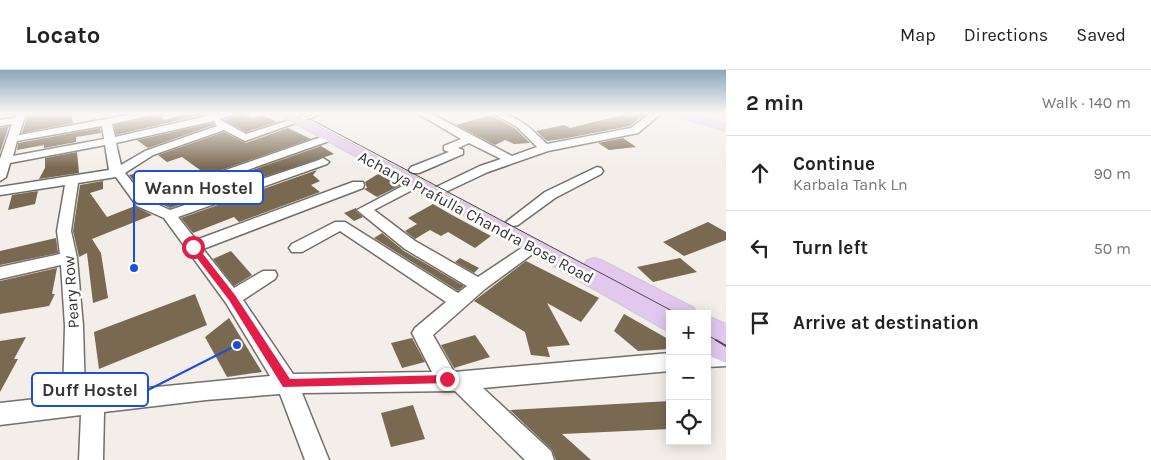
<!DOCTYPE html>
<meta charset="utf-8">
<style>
body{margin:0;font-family:Karla,sans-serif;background:#f6f6f6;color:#222}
.controls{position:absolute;right:15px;bottom:15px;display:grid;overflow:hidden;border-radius:0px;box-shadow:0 2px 12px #0003}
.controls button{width:45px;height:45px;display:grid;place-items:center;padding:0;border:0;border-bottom:1px solid #e0e0e0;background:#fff;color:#222;font:25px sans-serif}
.stop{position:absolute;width:15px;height:15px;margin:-11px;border:4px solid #e11d48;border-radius:50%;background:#fff}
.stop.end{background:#e11d48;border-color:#fff;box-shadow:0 1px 5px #0008}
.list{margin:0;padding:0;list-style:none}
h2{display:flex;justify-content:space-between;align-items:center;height:65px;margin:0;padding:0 20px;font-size:21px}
h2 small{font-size:16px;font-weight:400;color:#767676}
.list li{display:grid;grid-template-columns:32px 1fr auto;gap:15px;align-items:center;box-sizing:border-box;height:75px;padding:0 20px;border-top:1px solid #e0e0e0}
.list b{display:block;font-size:19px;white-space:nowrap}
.list p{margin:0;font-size:16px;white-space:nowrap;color:#767676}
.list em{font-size:16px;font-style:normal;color:#767676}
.icon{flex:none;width:28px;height:28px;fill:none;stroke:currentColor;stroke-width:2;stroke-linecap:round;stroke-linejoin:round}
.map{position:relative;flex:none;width:726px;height:390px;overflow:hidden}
header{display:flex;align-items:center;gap:30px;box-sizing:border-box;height:70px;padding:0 25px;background:#fff;border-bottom:1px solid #e0e0e0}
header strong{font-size:24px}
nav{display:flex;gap:28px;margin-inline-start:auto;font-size:18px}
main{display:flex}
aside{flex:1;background:#fff}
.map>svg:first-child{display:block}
.building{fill:#7a6951}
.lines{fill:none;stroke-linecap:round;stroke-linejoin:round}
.minor-casing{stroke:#726e69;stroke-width:3}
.major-casing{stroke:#cbcaca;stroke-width:2}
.minor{fill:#fff;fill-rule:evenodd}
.major{fill:#e2c8ef;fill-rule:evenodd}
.tram-far1{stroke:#4b4947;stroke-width:1}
.tram{stroke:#4b4947;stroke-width:2}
.route{fill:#e11d48}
.labels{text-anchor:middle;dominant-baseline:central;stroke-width:5;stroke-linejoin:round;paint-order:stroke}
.street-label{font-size:16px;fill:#363533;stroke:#fff}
.leader{fill:none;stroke:#1d4ed8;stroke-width:2}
.callout-dot{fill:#1d4ed8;stroke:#fff;stroke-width:2}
.callout{fill:#fff;stroke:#1d4ed8;stroke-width:2}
.callout-label{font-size:18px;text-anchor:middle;font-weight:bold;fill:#363533}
</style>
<header>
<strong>Locato</strong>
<nav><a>Map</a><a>Directions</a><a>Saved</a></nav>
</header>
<main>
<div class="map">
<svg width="726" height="390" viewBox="0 0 726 390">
<rect width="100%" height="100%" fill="#f3eee9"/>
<g class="building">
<path d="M34,43h37l2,10 -51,10 6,-19z"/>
<path d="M209,43l-93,22 -2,-10 46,-10 4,5 20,-6z"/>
<path d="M242,43l10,5 11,-3 14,7 -31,10 -22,-12z"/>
<path d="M630,43h17l-17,13 -68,13 -15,2 -11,-10 28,-6 6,3z"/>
<path d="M491,45l25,14 14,14 -16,1 -9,-4 -10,5 -39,-20z"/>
<path d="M213,53l1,2 -66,23 -11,-8z"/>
<path d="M9,56l-9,26v-24z"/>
<path d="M100,58l1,5 -25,4v5l-32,6v-3l-27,5 1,-7z"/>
<path d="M288,58l23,11 -104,36 -25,-18 -15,5 -9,-7 66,-23 22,11z"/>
<path d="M623,68l13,9 -27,3 -11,-7z"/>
<path d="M321,76l13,8 -164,54 -11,-5z"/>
<path d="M77,82l2,21 -40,6 6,-11v-10z"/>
<path d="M152,100l18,17 -24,9 -17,-21z"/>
<path d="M317,100l-4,5 7,6 -9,4 9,7 -81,30 -5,-5 -41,16 -12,-15z"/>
<path d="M378,104l23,11 -24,12 -13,-8 3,-1 -2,-6z"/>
<path d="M103,111v8l-13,4 17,24 28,-11 17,9 -60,24 9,14 7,45 -15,5 -6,-50 -8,4 -6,-26 7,-46z"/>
<path d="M38,121l-3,13 -27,6 4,-15z"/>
<path d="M433,134l19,11 39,21 -16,12 -27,-16 -7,4 -11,-6 -15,9 -10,-8 12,-7 -9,-6z"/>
<path d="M356,138v3l7,6 -9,4 -10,-8z"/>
<path d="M708,152l18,10v8l-42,16 -21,-14z"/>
<path d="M382,163l22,18 60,35 -6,5 -84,-53z"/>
<path d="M56,168l2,15 -58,12v-14z"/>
<path d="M231,181l21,24 -18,11 -21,-27z"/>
<path d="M460,188l19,10 -5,5 -19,-11z"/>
<path d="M680,188l17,14 -44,10 -16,-15z"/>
<path d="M526,191l73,37 -18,24 -34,-19 23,42 -23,2 3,10 -19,-2 -6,-23 -51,-31z"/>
<path d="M57,198l-5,26h3l-6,12 -49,8v-33z"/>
<path d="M195,224l12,31 -108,44 -5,-37z"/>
<path d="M624,244l46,26v9l-32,2 -24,-20z"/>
<path d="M229,248l33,54 -35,5 -22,-40z"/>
<path d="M475,265l15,22 -36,11 -13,-23z"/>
<path d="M26,267l-12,22h4l-18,33v-51z"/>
<path d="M412,268l13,24 -23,6 -11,-25z"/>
<path d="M670,331v28l-108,5 29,26h-35l-4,-10 -42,-40z"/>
<path d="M413,335l12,34 -34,8 -10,-34z"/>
</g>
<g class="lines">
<g class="minor-casing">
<g id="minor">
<path d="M16,43h10l-7,22 120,-22h23l-50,11 3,13 105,-24h19l-20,6 27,15 50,-16 5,3 -56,20 -21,-11 -71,25 -28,18 20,25 179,-62h8v4l-178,63 16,7 149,-50 4,-2 6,4 -2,2 -149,53 18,23 157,-58h10l1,3 -1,3 -160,61 31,39 29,-17h12l2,4 -2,4 -32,21 50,74 139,-2 -20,-39 3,-5 31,-26 -106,-71 -38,21h-10l-3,-4 3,-4 43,-22h10l113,71 9,-7 -62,-37 -48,-39 59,-31 6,4 -2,3 -46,24 41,31 63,36 51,-34 5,-1 8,5 -57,42 -52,46 21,37 216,-19v18l-187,17 68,63 3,9h-29l-70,-69 -153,2 27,67h-24l-25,-66 -74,6 -102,12 -1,48h-24l2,-45 -81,10v-22l63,-7 2,-70 -4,-61 -61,14v-12l60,-13 -3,-23 8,-46 -65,10v-8l109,-17 -4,-25 -95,18 -4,14 -6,4v-22l12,-35 -12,2v-6l15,-2zM214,51l3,5 -72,25 -24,14 -5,-22zM102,56l2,13 -91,17 4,-15zM116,107l21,29 27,12 62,85 44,73 -185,18 -2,-68 -6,-68 -6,-27 7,-48z"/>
<path d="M307,43h16l-15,6h-6v-4z"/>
<path d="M417,43h13l82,43 25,-9 -20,-20 -25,-14c25,0 39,16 55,31l84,-16 20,-15h11l-24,20 -90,18 -60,21 -53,25 -5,-1 -2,-3 2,-3 50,-24 21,-7 -32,-16 -11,5 5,2v4l-44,19h-8l-2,-3 2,-3 38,-15 -5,-2v-4l17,-7z"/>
<path d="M597,97l4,1 2,3 -2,3 -46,24 -37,27 -5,1 -7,-4 39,-30z"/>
<path d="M726,278v18l-19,1v-18z"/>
</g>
</g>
<g class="major-casing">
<g id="major">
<path d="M276,43h16l292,152 3,-5 7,-2 7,2 93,48 3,6h-27v17l-8,-3 -182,-104z"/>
<path d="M665,43h21l40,10v8z"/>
<path d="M707,246l19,8v39l-19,-8z"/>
</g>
</g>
<use href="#minor" class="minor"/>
<use href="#major" class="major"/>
<g class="tram-far1">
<path d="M299,43l379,201"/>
<path d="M707,265l11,6"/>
</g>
<path class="tram" d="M716,270l10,6"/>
</g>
<linearGradient id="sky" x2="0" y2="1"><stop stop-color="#8ba5ba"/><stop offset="0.44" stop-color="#faf7f5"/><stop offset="1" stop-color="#faf7f5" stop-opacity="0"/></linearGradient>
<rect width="726" height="98" fill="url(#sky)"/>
<path class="route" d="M190,175h6l39,50 55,84 157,-4 6,4 -2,4 -168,4 -54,-87 -39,-51z"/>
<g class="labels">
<g class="street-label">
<text transform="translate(476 147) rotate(28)">Acharya Prafulla Chandra Bose Road</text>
<text transform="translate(71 222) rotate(-94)">Peary Row</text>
</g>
</g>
<path class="leader" d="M134 198L134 118M237 275L148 320"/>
<g class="callout-dot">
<circle cx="134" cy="198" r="5"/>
<circle cx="237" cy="275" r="5"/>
</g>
<g class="callout">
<rect x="134" y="101" width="129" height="33" rx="5"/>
<rect x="32" y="303" width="116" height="33" rx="5"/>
</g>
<g class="callout-label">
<text x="199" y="124">Wann Hostel</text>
<text x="90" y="326">Duff Hostel</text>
</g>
</svg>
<div class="controls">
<button>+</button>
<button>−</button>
<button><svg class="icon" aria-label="locate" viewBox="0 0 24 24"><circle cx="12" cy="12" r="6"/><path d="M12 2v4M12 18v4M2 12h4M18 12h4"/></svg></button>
</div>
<div class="stop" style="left:193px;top:177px"></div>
<div class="stop end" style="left:447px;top:309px"></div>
</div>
<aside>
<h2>2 min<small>Walk · 140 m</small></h2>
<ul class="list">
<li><svg class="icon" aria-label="ahead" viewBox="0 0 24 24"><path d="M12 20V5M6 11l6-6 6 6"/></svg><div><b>Continue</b><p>Karbala Tank Ln</p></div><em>90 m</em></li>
<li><svg class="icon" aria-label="left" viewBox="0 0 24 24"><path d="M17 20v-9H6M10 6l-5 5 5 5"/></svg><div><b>Turn left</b></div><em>50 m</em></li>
<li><svg class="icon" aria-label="arrive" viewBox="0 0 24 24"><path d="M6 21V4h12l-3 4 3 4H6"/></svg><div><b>Arrive at destination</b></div></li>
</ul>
</aside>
</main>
